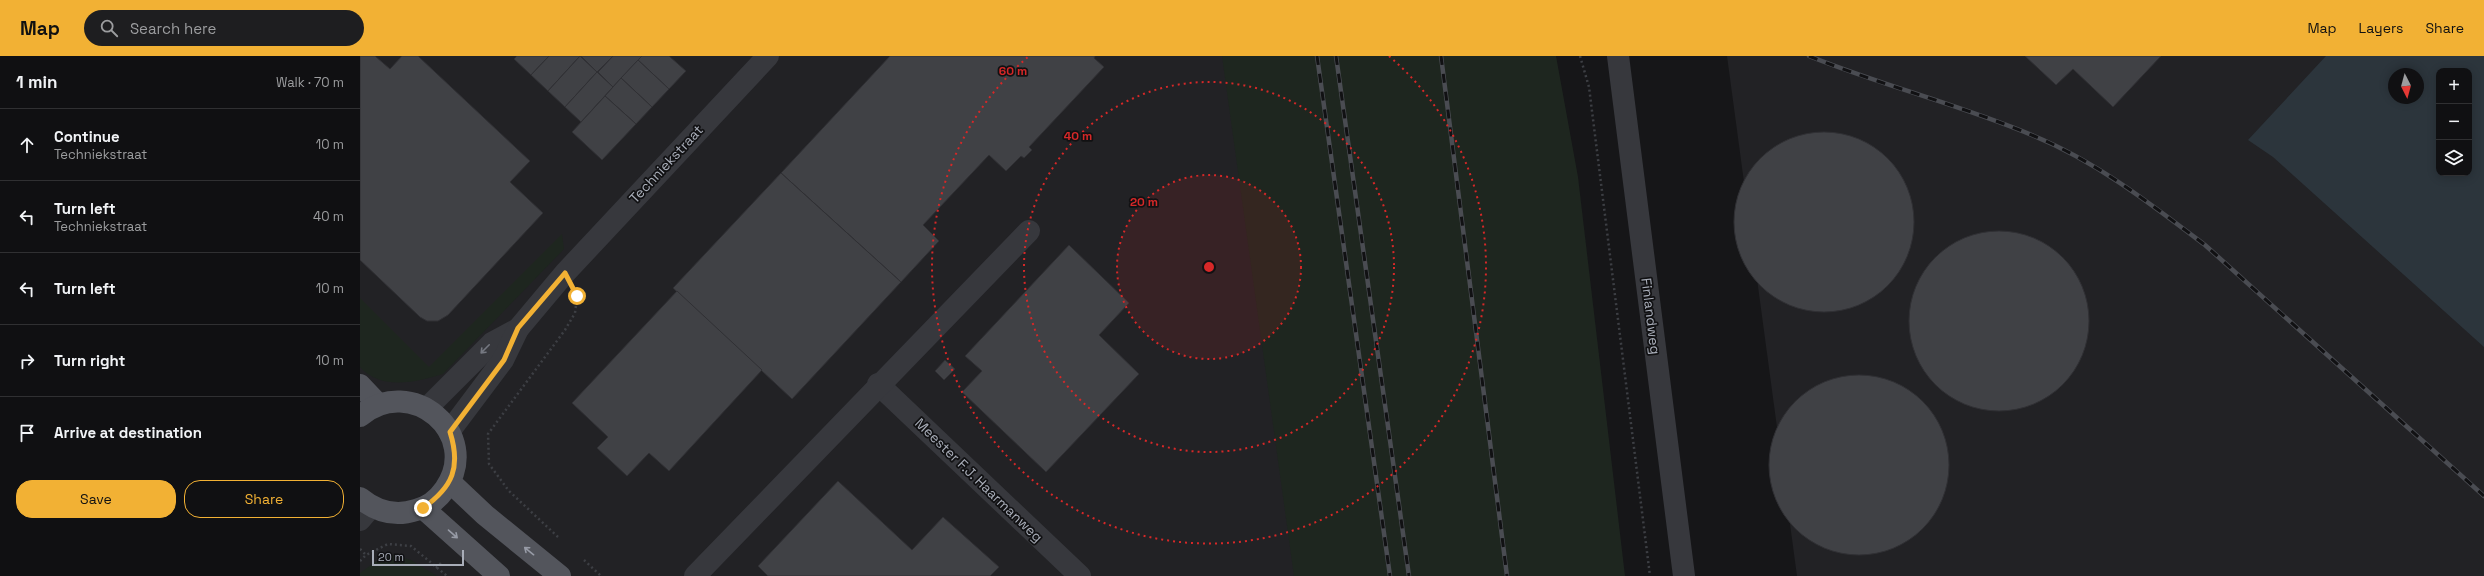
<!DOCTYPE html>
<meta charset="utf-8">
<style>
body{margin:0;font-family:"Space Grotesk",sans-serif;background:#1e1e20;color:#f1f3f6}
.controls{position:absolute;right:12px;top:12px;display:grid;overflow:hidden;border-radius:8px;box-shadow:0 2px 10px #0003}
.controls button{width:36px;height:36px;display:grid;place-items:center;padding:0;border:0;border-bottom:1px solid #303032;background:#101012;color:#f1f3f6;font:20px sans-serif}
.compass{position:absolute;left:2028px;top:12px;width:36px;height:36px;border-radius:50%;background:#101012;box-shadow:0 2px 10px #0003;rotate:174deg}
.scale{position:absolute;left:12px;bottom:10px;width:92px;box-sizing:border-box;padding-left:4px;border:2px solid #a8adb8;border-top:0;font-size:11px;line-height:14px;white-space:nowrap;color:#a8adb8;-webkit-text-stroke:3px #111113;paint-order:stroke}
.stop{position:absolute;width:12px;height:12px;margin:-9px;border:3px solid #f2b134;border-radius:50%;background:#fff}
.stop.end{background:#f2b134;border-color:#fff;box-shadow:0 1px 4px #0008}
.list{margin:0;padding:0;list-style:none}
h2{display:flex;justify-content:space-between;align-items:center;height:52px;margin:0;padding:0 16px;font-size:17px}
h2 small{font-size:13px;font-weight:400;color:#9c9d9f}
.list li{display:grid;grid-template-columns:26px 1fr auto;gap:12px;align-items:center;box-sizing:border-box;height:72px;padding:0 16px;border-top:1px solid #303032}
.list b{display:block;font-size:15px;white-space:nowrap}
.list p{margin:0;font-size:13px;white-space:nowrap;color:#9c9d9f}
.list em{font-size:13px;font-style:normal;color:#9c9d9f}
.actions{display:flex;gap:8px;padding:12px 16px}
.actions a{flex:1;padding:9px 0;border:1px solid #f2b134;border-radius:16px;text-align:center;font-size:14px;color:#f2b134}
.actions .main{background:#f2b134;color:#111}
.icon{flex:none;width:22px;height:22px;fill:none;stroke:currentColor;stroke-width:2;stroke-linecap:round;stroke-linejoin:round}
.map{position:relative;flex:none;width:2124px;height:520px;overflow:hidden}
header{display:flex;align-items:center;gap:24px;box-sizing:border-box;height:56px;padding:0 20px;background:#f2b134;color:#111}
header strong{font-size:19px}
nav{display:flex;gap:22px;margin-inline-start:auto;font-size:14px}
.search{width:280px;height:36px;background:#1e1e20;display:flex;align-items:center;gap:10px;box-sizing:border-box;padding:0 14px;border-radius:22px;color:#9c9d9f;font-size:15px}
main{display:flex}
aside{flex:1;background:#101012}
.map>svg:first-child{display:block}
.built{fill:#222225;fill-rule:evenodd}
.green{fill:#1e261f}
.water{fill:#2c353c;fill-rule:evenodd}
.building{fill:#404145;stroke:#303034}
.lines{fill:none;stroke-linecap:round;stroke-linejoin:round}
.path{stroke:#3d3f44;stroke-width:2.5;stroke-dasharray:2 3;stroke-linecap:butt}
.minor{stroke:#37383d;stroke-width:22}
.major{stroke:#53555c;stroke-width:22}
.rail-casing{stroke:#4a4c52;stroke-width:4.5}
.rail{stroke:#111113;stroke-width:3;stroke-dasharray:9;stroke-linecap:butt}
.oneway{stroke:#757881}
.oneway2{stroke:#979ba6}
.route{stroke:#f2b134;stroke-width:5}
.ring{fill:none;stroke:#d62828;stroke-width:2;stroke-dasharray:2 4}
.labels{text-anchor:middle;dominant-baseline:central;stroke-width:3.5;stroke-linejoin:round;paint-order:stroke}
.street-label{font-size:14px;fill:#a8adb8;stroke:#111113}
.centre{fill:#d62828;stroke:#111113;stroke-width:2}
.ring-label{font-size:12px;text-anchor:middle;font-weight:bold;fill:#d62828;stroke:#111113;stroke-width:3.5;stroke-linejoin:round;paint-order:stroke}
</style>
<header>
<strong>Map</strong>
<div class="search"><svg class="icon" aria-label="search" viewBox="0 0 24 24"><circle cx="10" cy="10" r="6"/><path d="M15 15l6 6"/></svg>Search here</div>
<nav><a>Map</a><a>Layers</a><a>Share</a></nav>
</header>
<main>
<aside>
<h2>1 min<small>Walk · 70 m</small></h2>
<ul class="list">
<li><svg class="icon" aria-label="ahead" viewBox="0 0 24 24"><path d="M12 20V5M6 11l6-6 6 6"/></svg><div><b>Continue</b><p>Techniekstraat</p></div><em>10 m</em></li>
<li><svg class="icon" aria-label="left" viewBox="0 0 24 24"><path d="M17 20v-9H6M10 6l-5 5 5 5"/></svg><div><b>Turn left</b><p>Techniekstraat</p></div><em>40 m</em></li>
<li><svg class="icon" aria-label="left" viewBox="0 0 24 24"><path d="M17 20v-9H6M10 6l-5 5 5 5"/></svg><div><b>Turn left</b></div><em>10 m</em></li>
<li><svg class="icon" aria-label="right" viewBox="0 0 24 24"><path d="M7 20v-9h11M14 6l5 5-5 5"/></svg><div><b>Turn right</b></div><em>10 m</em></li>
<li><svg class="icon" aria-label="arrive" viewBox="0 0 24 24"><path d="M6 21V4h12l-3 4 3 4H6"/></svg><div><b>Arrive at destination</b></div></li>
</ul>
<div class="actions"><a class="main">Save</a><a>Share</a></div>
</aside>
<div class="map">
<svg width="2124" height="520" viewBox="0 0 2124 520">
<rect width="100%" height="100%" fill="#161618"/>
<g class="built">
<path d="M0,0h867l74,520h-941z"/>
<path d="M1367,0h757v520h-687zM2079,15h30v102h-30zM2034,18h24v24h-24z"/>
</g>
<g class="green">
<path d="M862,0h334l22,121 47,399h-331z"/>
<path d="M202,178l2,15 -121,125c-26,8 -62,17 -83,-7v-69l69,69z"/>
<path d="M31,499l20,5 26,16h-77v-3l18,-13z"/>
</g>
<path class="water" d="M1966,0h158v291l-211,-190 -25,-17zM2079,15h30v102h-30zM2034,18h24v24h-24z"/>
<g class="building">
<path d="M0,0h15l15,13 12,-13h16l112,105 -20,21 33,31 -95,102 -10,6h-11l-7,-4 -60,-57z"/>
<path d="M157,0h32l-18,19 -17,-16z"/>
<path d="M189,0h31l-32,35 -17,-16z"/>
<path d="M220,0l17,16 -32,35 -17,-16z"/>
<path d="M221,0h32l-16,16z"/>
<path d="M253,0h29l-29,31 -15,-15z"/>
<path d="M282,0h27l17,15 -17,18 -31,-29z"/>
<path d="M530,0h205l-1,2 10,9 -75,80 3,3 -8,8 -3,-2 -15,15 -17,-16 -66,70 16,16 -38,41 -120,-109z"/>
<path d="M1665,0h136l-48,51 -40,-38 -17,16z"/>
<path d="M278,4l31,29 -17,18 -31,-29z"/>
<path d="M237,16l16,15 -32,35 -16,-15z"/>
<path d="M261,22l31,29 -16,17 -31,-28z"/>
<path d="M245,40l31,28 -34,36 -30,-28z"/>
<circle cx="1464" cy="166" r="90"/>
<path d="M421,117l120,109 -109,117 -119,-111z"/>
<circle cx="1639" cy="265" r="90"/>
<path d="M709,189l60,58 -30,32 40,39 -93,98 -84,-80 20,-21 -17,-15z"/>
<path d="M317,235l85,79 -93,101 -20,-18 -22,23 -30,-28 11,-11 -36,-34z"/>
<path d="M585,304l10,9 -11,11 -9,-9z"/>
<circle cx="1499" cy="409" r="90"/>
<path d="M478,425l74,69 31,-33 56,50 -9,9h-222l-10,-10z"/>
</g>
<g class="lines">
<g class="path">
<path d="M1220,0l9,31 61,489"/>
<path d="M198,481l-49,-46 -20,-27 -1,-30 77,-104 10,-17 1,-8"/>
<path d="M0,493l6,6 22,-11 23,2 36,30"/>
<path d="M224,504l17,16"/>
<path d="M0,505l6,-6"/>
<path d="M76,512l7,-7"/>
</g>
<g class="minor">
<path d="M1258,0l66,520"/>
<path d="M518,328l202,192"/>
<path d="M67,352l65,-65 26,-14"/>
<path d="M89,376l54,-72 15,-31 47,-56 203,-217"/>
<path d="M0,464l11,-13"/>
<path d="M335,520l334,-345"/>
</g>
<g class="major">
<path d="M0,329l18,19"/>
<path d="M0,360c51,-43 123,18 85,73 -7,10 -17,18 -29,21 -21,7 -39,2 -56,-12"/>
<path d="M90,426l35,33 75,61"/>
<path d="M63,452l76,68"/>
</g>
<g class="rail-casing">
<g id="rail">
<path d="M957,0l73,520"/>
<path d="M976,0l73,520"/>
<path d="M1081,0l66,520"/>
<path d="M1449,0c74,30 152,49 225,80 63,26 117,68 171,109l279,251"/>
</g>
</g>
<use href="#rail" class="rail"/>
</g>
<defs><path id="oneway-shaft" d="M-6 0H5M1.5-3L5.5 0L1.5 3" fill="none" stroke-width="1.6" stroke-linecap="round" stroke-linejoin="round"/></defs>
<use class="oneway" href="#oneway-shaft" transform="translate(125 293) rotate(135)"/>
<g class="oneway2">
<use href="#oneway-shaft" transform="translate(93 478) rotate(41)"/>
<use href="#oneway-shaft" transform="translate(169 495) rotate(-141)"/>
</g>
<g class="lines">
<path class="route" d="M63,452c30,-21 38,-41 27,-76l54,-72 14,-32 47,-55 12,23"/>
</g>
<circle cx="849" cy="211" r="92" fill="#d62828" fill-opacity=".12"/>
<g class="ring">
<circle cx="849" cy="211" r="92"/>
<circle cx="849" cy="211" r="185"/>
<path d="M1029 0A277 277 0 1 1 669 0"/>
</g>
<g class="labels">
<g class="street-label">
<text transform="translate(306 108) rotate(-47)">Techniekstraat</text>
<text transform="translate(1291 260) rotate(83)">Finlandweg</text>
<text transform="translate(619 424) rotate(44)">Meester F.J. Haarmanweg</text>
</g>
</g>
<circle cx="849" cy="211" r="6" class="centre"/>
<g class="ring-label">
<text x="653" y="19">60 m</text>
<text x="718" y="84">40 m</text>
<text x="784" y="150">20 m</text>
</g>
</svg>
<div class="controls">
<button>+</button>
<button>−</button>
<button><svg class="icon" aria-label="layers" viewBox="0 0 24 24"><path d="M12 4l9 5-9 5-9-5zM3 14l9 5 9-5"/></svg></button>
</div>
<svg class="compass" viewBox="-18 -18 36 36"><path d="M0-13l5 13h-10z" fill="#e53935"/><path d="M0 13l5-13h-10z" fill="#9c9d9f"/></svg>
<div class="scale">20 m</div>
<div class="stop" style="left:217px;top:240px"></div>
<div class="stop end" style="left:63px;top:452px"></div>
</div>
</main>
